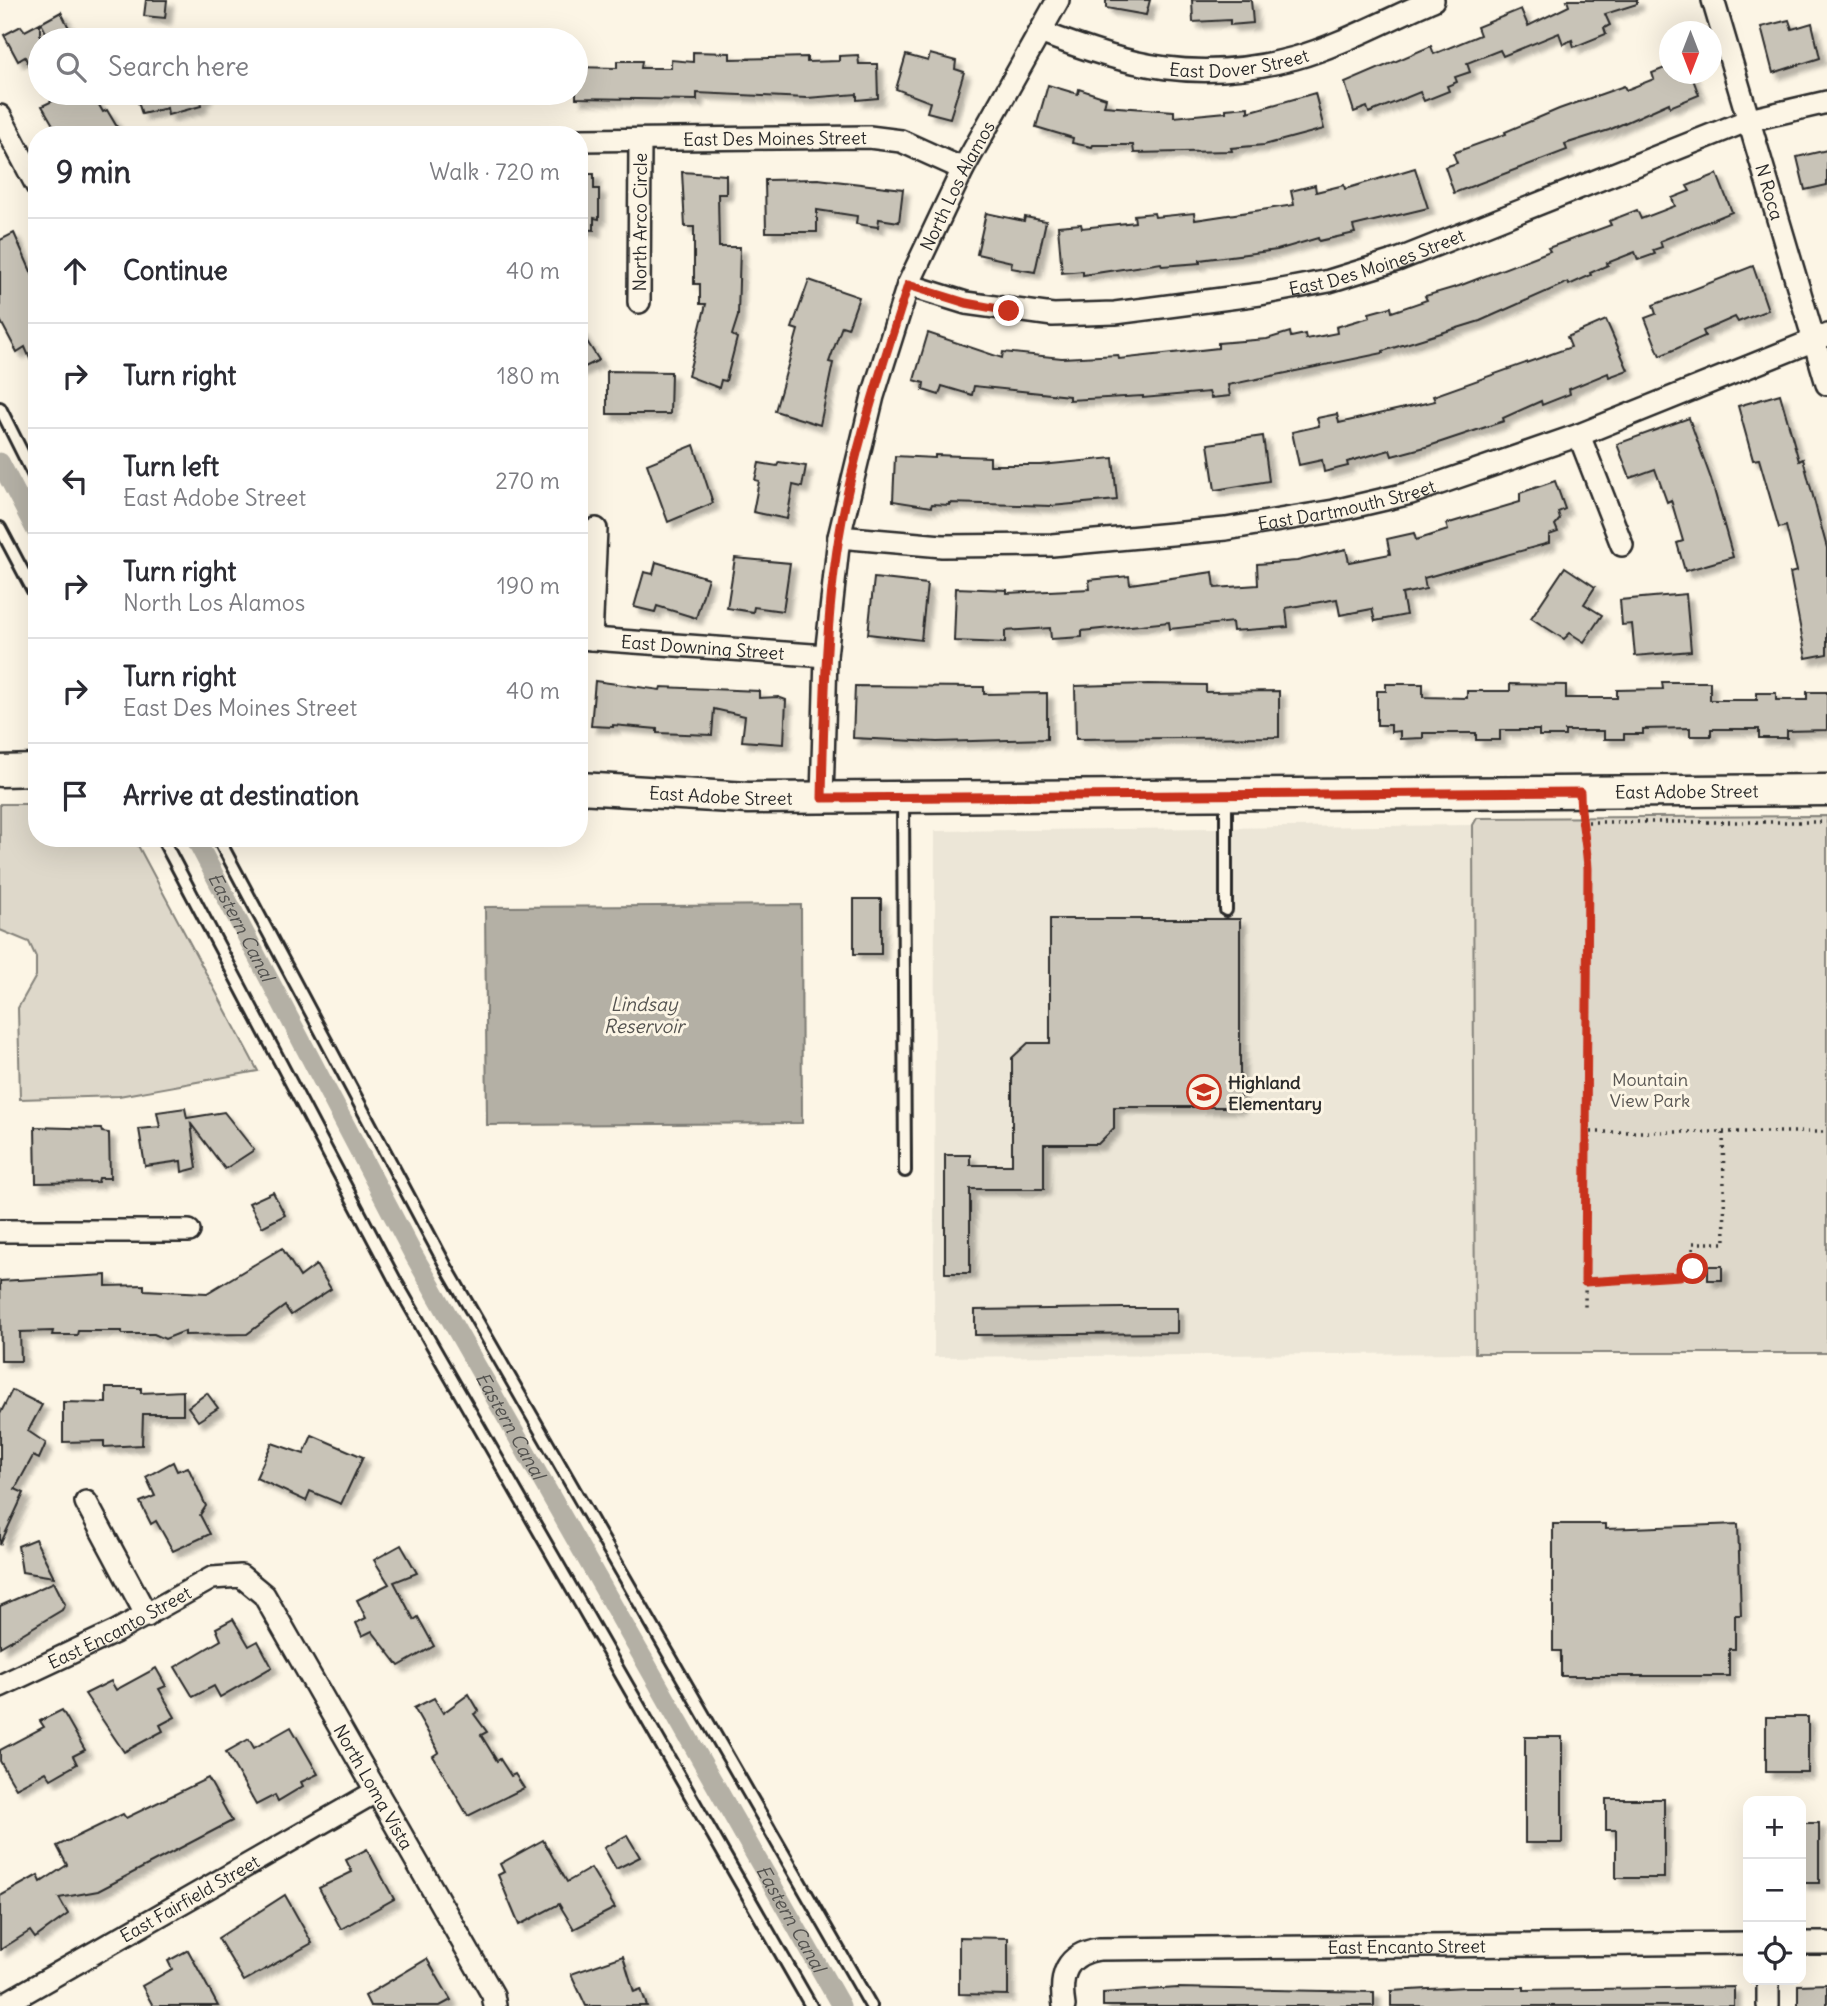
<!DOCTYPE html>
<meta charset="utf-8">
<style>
body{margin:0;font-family:Delius,sans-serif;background:#f2f2f3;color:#2b2b33}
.controls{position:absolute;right:21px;bottom:21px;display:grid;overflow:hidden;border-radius:14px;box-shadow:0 7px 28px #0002}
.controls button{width:63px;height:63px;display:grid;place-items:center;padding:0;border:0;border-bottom:2px solid #e1e1e2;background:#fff;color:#2b2b33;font:35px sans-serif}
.compass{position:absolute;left:1659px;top:21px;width:63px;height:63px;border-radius:50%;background:#fff;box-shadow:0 7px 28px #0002;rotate:180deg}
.stop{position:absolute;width:21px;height:21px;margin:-16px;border:5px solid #c8321e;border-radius:50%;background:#fff}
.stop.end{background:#c8321e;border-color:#fff;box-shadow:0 2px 7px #0008}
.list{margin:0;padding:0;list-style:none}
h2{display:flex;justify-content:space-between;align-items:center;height:91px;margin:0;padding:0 28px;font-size:30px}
h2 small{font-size:23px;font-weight:400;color:#7c7c81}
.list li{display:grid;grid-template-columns:46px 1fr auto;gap:21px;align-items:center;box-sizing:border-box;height:105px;padding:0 28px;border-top:2px solid #e1e1e2}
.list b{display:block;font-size:26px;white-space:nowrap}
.list p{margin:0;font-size:23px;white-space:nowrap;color:#7c7c81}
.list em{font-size:23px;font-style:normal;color:#7c7c81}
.icon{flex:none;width:38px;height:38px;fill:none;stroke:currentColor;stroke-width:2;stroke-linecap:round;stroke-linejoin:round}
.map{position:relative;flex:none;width:1827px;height:2006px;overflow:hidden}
.search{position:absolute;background:#fff;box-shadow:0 7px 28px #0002;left:28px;top:28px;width:560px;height:77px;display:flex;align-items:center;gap:18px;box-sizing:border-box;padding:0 24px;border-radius:38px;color:#7c7c81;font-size:26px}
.panel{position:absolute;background:#fff;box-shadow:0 7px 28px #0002;left:28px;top:126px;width:560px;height:721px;border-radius:28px}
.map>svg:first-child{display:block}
.built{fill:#ece6d7}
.green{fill:#ded8ca;stroke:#84827a;stroke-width:2}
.water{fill:#b4b0a5;stroke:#7d7b74;stroke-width:2}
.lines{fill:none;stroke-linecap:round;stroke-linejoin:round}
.canal{stroke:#b4b0a5;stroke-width:19}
.building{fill:#c8c3b7;stroke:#2b2b2b;stroke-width:2;filter:url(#shadow)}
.lane-casing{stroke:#2b2b2b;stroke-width:16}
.street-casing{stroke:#2b2b2b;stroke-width:26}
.secondary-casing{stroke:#2b2b2b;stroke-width:35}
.path{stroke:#2b2b2b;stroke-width:3.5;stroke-dasharray:2 5;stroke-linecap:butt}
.lane{stroke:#fcf5e5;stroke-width:10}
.street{stroke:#fcf5e5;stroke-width:21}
.secondary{stroke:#fcf5e5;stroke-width:30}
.route{stroke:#c8321e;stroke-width:9}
.labels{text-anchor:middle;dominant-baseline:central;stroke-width:6;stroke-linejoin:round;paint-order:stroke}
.street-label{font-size:18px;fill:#2b2b2b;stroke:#fcf5e5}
.park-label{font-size:18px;fill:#585653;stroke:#fcf5e5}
.poi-label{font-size:18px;font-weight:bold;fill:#2b2b2b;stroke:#fcf5e5;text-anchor:start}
.water-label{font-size:19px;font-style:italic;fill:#545350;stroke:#fcf5e5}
</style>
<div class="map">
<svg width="1827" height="2006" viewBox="0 0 1827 2006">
<defs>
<filter id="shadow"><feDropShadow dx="6" dy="6" stdDeviation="2" flood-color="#0004"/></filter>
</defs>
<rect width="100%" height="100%" fill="#fcf5e5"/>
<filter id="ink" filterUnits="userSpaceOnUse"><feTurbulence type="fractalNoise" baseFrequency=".0143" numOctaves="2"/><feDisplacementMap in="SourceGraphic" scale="14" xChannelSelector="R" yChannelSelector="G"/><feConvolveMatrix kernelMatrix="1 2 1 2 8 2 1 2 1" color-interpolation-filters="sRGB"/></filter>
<g filter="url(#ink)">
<path class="built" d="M1473,825l2,528 -541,4 1,-526z"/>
<g class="green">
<path d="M0,804h37v34h97l124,233 -139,25 -99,3 -2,-91 18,-32v-19l-7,-15 -29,-12z"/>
<path d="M1827,816v537h-352l-2,-528 4,-7z"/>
</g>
<path class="water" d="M801,905l1,218 -315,2 -2,-218z"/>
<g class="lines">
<g class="canal">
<path d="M0,462l37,71"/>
<path id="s1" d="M195,838l217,414 429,754"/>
</g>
</g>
<g class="building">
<path d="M146,0h21l-2,18 -21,-2z"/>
<path d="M1106,0h44l-4,15 -40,-7z"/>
<path d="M1192,0h59l2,23 -23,2v-5l-37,2z"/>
<path d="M1567,0h70v4l-32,10 5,11 -6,3 2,6 -32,13 -2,-7 -9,4 -4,-11 -56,23 -3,-6 -33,13 3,9 -15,5 2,5 -10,4 2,5 -25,10 -4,-9 -51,21 -2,-6 -13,5 -9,-29 86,-37 3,8 46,-19 -3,-8 44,-18 7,17 41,-20z"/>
<path d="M61,12l14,28h-25l-9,-17z"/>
<path d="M1789,20l3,9 20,-6 8,35 -47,15 -12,-46z"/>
<path d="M40,23v66l-15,-32 -7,4 -14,-26 17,-9 4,5z"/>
<path d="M693,52l37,1v6l77,-2v5l32,-1v-5l19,-1 1,9h18l1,34 -21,2v-6l-50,4 -110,-5v7l-121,-2v-31l41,1v-7h25l-1,7h30v-8l22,2z"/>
<path d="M930,54l26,7 -1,8 9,3 -14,46 -23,-6 3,-10 -34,-13 10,-34 22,6z"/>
<path d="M1670,66v8h21l8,21 -29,12 -1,-4 -60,27 -44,14 2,6 -113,43 -9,-26 12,-4 -4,-10 53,-19 -1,-2 54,-23 65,-23 2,4 28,-11 -2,-6z"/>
<path d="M1048,85l30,9 1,-5 27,9 -2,8 70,5v6l52,-5v-3l22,-2v5l67,-19 9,36 -60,16 -33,3 1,3 -98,2 -1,-8h-40l-1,2 -20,-4 1,-5 -37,-11z"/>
<path d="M69,93h23l11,19 4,-2 10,17 -14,8h-44l-17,-29z"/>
<path d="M135,93h70v5l-5,1 1,7 -33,9 -1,-7 -25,6z"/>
<path d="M1827,150v35l-22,5 -8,-33z"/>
<path d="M1415,168l13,40 -75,18 2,7 -36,8 -1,-3 -41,12 -77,10v3l-38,3 -1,-3 -78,12v-4l-21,2 -4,-47 23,-2 1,4 53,-6 -1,-7 20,-2 1,4 39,-4 1,7 99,-15 -3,-14 24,-6 1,7 28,-7 1,4z"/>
<path d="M682,172l44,3v19h-8l1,53h21l-2,69 -6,19 5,3 -11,43 -5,-1 -2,8 -31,-12 18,-72h-6v-20h-6v-57h-9z"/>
<path d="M579,174h15v15h5v30l-5,-1v12l-15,-1z"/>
<path d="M1717,174l15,38 -72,29 2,6 -9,3 2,4 -17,6 -3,-8 -28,11 1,2 -18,8 1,2 -22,10 -1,-3 -88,39 -97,30v2l-155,32 2,11 -19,2 -2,-6 -66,6v-2l-74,4v-4l-95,-10 -2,9 -30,-9 -3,9 -16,-5 1,-7 -10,-3 14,-47 74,25 1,-6 59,6 56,-3 1,4 99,-11v-5l49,-4 23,-7 1,5 14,-3 1,5 31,-6 -1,-6 34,-10 -1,-4 22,-6 1,5 35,-12 -2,-4 34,-10 91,-35 -2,-3 63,-23 -2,-4 28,-11 4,9 34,-13 -3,-8 18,-7 -3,-5z"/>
<path d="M818,179l85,10 -4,33 -20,-3 -1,8 -22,-3 1,-8 -40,-6v22h-51l-1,-52z"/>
<path d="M986,213l38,8 1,-4 21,4 -11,51 -24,-4 1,-6 -35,-8z"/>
<path d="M14,233l23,52v90l-12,-28 -8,5 -17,-32v-80z"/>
<path d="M1753,266l15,44 -30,12 -3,-5 -32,14 2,5 -45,20 -15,-38 11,-4 -3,-9z"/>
<path d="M809,280l50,17 -11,31 -6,-2 -13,36 4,1 -13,62 -45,-14 23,-81 -6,-2z"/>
<path d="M1606,320l22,50 -19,7 -1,-4 -39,16 1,5 -28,11 -1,-4 -38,17 1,3 -75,25 -37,10 -2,-6 -43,12 1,4 -24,6 -2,-12 -23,5 -7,-33 27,-6 -2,-8 20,-4 2,9 96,-22 -2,-5 138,-49 -4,-10z"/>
<path d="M579,329l20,31 -20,10z"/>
<path d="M607,371l64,1 -1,42h-63z"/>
<path d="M1780,394l19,67 4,-2 24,89v106l-21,4 -16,-85 7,-2 -11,-45 -7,2 -20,-69 -6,1 -15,-54z"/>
<path d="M1689,418l22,61 22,78 -48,14 -8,-28 6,-2 -12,-41 -4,2 -12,-33 -25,9 -13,-34z"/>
<path d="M1263,436l6,45 -54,9 -7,-46z"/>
<path d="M694,445l19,58 -45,19 -21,-58z"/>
<path d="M935,455l55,2v8h51l72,-7 4,42 -66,6 -102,-3v2l-17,-1 -1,3 -38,-6 2,-45 40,2z"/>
<path d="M779,462l27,4 -4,21 -9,-2 -6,34 -34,-7 6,-31 -4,-1 4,-17 18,3z"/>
<path d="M1555,481l10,28 -7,3 2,7 -5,6 3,7 -9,3v8l-125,35 2,11 -24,5 4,21 -31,6 -3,-12 -32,6 -3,-16 -51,9 2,19 -55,4 -1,-9 -62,7 -1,-7 -87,9v6l-31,2 -1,-11 -45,3v12l-51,-2 2,-53 51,2v3l83,-4 -1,-9 40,-4 1,8 83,-12 2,16 43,-3 -1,-21 40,-3 49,-12 3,13 41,-8 -3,-15 27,-6 2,7 32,-10 -2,-6 74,-22v-9z"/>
<path d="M735,558l55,5 -7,48 -29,-4 -1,5 -26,-4z"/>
<path d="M656,562l52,16 -12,40 -39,-12 -2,6 -21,-5 10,-35 9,2z"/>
<path d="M1565,567l30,20 -11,17 18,11 -18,27 -14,-9 -6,6 -33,-21z"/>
<path d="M874,578l53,6 -6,56 -53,-6z"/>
<path d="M1686,594l5,57 -56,5 -3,-32 -10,1 -2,-25z"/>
<path d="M595,681l65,9 1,-3 98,4v7l19,-1 8,3 -2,44 -42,-3 3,-25 -31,-7 -2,26 -55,-2v-4l-44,-4v2l-22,-1z"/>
<path d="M1662,682h48v18h47v-7h19v7h31v-8h20v38l-40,1v7h-28v-9h-48v7h-21v-8l-47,1v5h-19v5h-20v-8h-39v5h-26v-6h-39v10h-24v-7h-53v5l-23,1v-8l-9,1v-7h-14v-34h9v-7h37v13l44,1v-7h43v-7l56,1v13h51v-8l46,-1z"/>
<path d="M1148,684l58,1v7l73,-1v46l-203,2 -1,-53z"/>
<path d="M855,686l129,1v7l63,-1v46l-110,3 -84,-4z"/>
<rect x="854" y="899" width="27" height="55"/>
<path d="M1050,919h190v188h-126v21l-16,16h-54v45h-74v84h-25v-118h25v10h42v-107l16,-15h22z"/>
<path d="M185,1108l2,10 37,-6 30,38 -29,19 -34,-45 6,44 -15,4 -1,-11 -36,5 -6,-37 21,-2 -3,-15z"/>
<path d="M35,1127l66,2 1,3 7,1 1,45h-11l-1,4 -62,1z"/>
<path d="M273,1192l12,23 -23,12 -13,-24z"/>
<path d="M282,1248l18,29 16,-12 15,24 -40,26 -6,-9 -38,28 -62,1v-4l-20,8 -11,-5h-32v-3h-44l-1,4h-25l1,-4 -33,1 1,29h-20l-1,-80 106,-6v11l38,-1v5l63,3z"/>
<rect x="1708" y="1266" width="14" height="14"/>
<path d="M1121,1308h56v25l-202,2v-25z"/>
<path d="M106,1388h35v5l42,-2v23h-40l-1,31 -38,2v-6l-41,1v-40l43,1z"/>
<path d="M12,1390l30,15 -14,26 18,12 -7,16 -6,-3 -18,33 9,4 -24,52v-131z"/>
<path d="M207,1393l11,15 -20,13 -10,-14z"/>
<path d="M312,1435l51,22 -22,47 -31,-13 -4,10 -50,-23 16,-35 32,11z"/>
<path d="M173,1462l4,9 11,-4 18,39 -6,9 10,19 -37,17 -17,-30 -5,3 -11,-22 15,-6 -9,-19z"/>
<path d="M1553,1524h53v5l132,-5 3,91h-6v34h-6v27h-168v-25h-8z"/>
<path d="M35,1539l19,38 -32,-5 -4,-26z"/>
<path d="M401,1545l16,28 -23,9 20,38 4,-3 16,29 -35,20 -27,-35 -10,5 -6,-13 10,-5 -9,-18 32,-16 -15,-24z"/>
<path d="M54,1582l11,22 -3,6 -62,37v-41z"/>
<path d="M233,1619l16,27 9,-5 14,26 -52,30 -6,-11 -21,11 -18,-30 46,-27 -5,-12z"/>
<path d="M156,1668l10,18 -7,3 16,28 -15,8 3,6 -39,21 -39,-58 26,-13 5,9z"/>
<path d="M469,1694l10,17 -5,3 13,18 -6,3 16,26 3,-2 11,17 4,-2 9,14 -56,28 -35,-60 6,-4 -25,-44 20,-10 9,15z"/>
<path d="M62,1710l23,40 -12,6 4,8 -26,15 -5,-7 -30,16 -16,-27v-11l44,-23 -4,-6z"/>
<rect x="1766" y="1717" width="42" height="55"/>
<path d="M291,1727l27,47 -17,8 2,4 -25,15 -3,-6 -19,10 -30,-53 23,-13 5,9z"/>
<rect x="1525" y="1737" width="37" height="106"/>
<path d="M208,1778l24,43 -134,70 -39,7 9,16 -33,24 -5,-7 -30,19v-54l38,-21 3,7 26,-17 -10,-19 66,-32 3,4z"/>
<path d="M1606,1799h58v79h-48v-48h-10z"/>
<rect x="1801" y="1823" width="18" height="60"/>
<path d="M627,1835l13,22 -24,12 -12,-21z"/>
<path d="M543,1840l24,42 24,-14 24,40 -41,21 -15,-25 -40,21 -21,-50 6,-3 -4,-8z"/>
<path d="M367,1849l27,50 -53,30 -22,-41 33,-16 -6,-12z"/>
<path d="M285,1895l27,48 -68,38 -26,-43z"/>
<path d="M959,1937l49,1v57l-49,-1z"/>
<path d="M188,1950l30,56h-65l-11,-20 30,-17 -4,-8z"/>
<path d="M623,1956l11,36 7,-3 6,17h-61l-15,-32z"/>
<path d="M427,1959l24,41 -11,6h-70l-5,-10z"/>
<path d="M1827,1984v22h-29v-21z"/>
<path d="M1466,1987h58v3l210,-3v19h-343v-15z"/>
<path d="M1178,1988l196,4v14h-271v-13z"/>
</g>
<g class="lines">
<g class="lane-casing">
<g id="lane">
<path d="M0,408l37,74"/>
<path d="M0,528l37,70"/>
<path d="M1226,798v112"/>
<path d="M903,800l2,371"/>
<path d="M162,838l234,444 415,724"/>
<path d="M218,838l230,432 423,736"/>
</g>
</g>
<g class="street-casing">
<g id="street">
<path id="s2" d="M1713,0l114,384"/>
<path id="s3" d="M1040,32c91,35 158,52 255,26 44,-12 95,-40 138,-58"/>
<path d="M0,116l37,70"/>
<path id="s4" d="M579,140l290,-3 32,4 62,28"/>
<path id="s5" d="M908,285l58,18 87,12 62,-2 145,-19 69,-13 71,-22 349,-139 78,-18"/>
<path id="s6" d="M639,302l1,-162"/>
<path d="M1579,435l43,110"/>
<path id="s7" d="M839,537l103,9 110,-1 174,-16 108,-18 77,-18 168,-58 248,-100"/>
<path id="s8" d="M579,638l247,18"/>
<path d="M591,639l5,-110"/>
<path id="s9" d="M822,798l4,-142 13,-119 34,-141 35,-111 55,-116 95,-169"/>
<path d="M0,1231h189"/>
<path d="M86,1502l61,114"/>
<path id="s10" d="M0,1686l115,-54 97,-54 29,-2 23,19 229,400 2,11"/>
<path d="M1801,1943h26"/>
<path id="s11" d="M1,2006l376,-215"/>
<path id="s12" d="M1064,2006c-5,-31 2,-52 35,-57l649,-6"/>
<path d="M1768,2006v-26"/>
</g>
</g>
<g class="secondary-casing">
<g id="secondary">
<path d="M0,771l37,-1"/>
<path id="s13" d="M579,788l169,10 1079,-8"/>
</g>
</g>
<g class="path">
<path d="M1580,815l8,54 -3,441"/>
<path d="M1581,822h246"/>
<path d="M1584,1132h139l2,111h-32v26h-13v7l-95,6"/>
<path d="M1723,1132h104"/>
</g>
<use href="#lane" class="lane"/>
<use href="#street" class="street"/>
<use href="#secondary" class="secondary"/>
</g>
</g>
<g class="lines" filter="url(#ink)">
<path class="route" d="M1009,311l-43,-8 -58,-18c-26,83 -55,166 -69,252 -14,86 -15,174 -17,261l758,-6c0,27 7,51 8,77l-3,413 95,-6v-7h13"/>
</g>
<defs>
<g id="school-ring" transform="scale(1.75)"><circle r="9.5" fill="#fcf5e5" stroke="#c8321e" stroke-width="1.5"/><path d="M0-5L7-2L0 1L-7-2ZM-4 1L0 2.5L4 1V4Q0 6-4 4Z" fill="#c8321e"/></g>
</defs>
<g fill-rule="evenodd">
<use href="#school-ring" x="1204" y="1092"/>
</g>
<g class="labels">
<g class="street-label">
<text stroke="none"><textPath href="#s3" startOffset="205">East Dover Street</textPath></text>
<text stroke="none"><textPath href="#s4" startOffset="196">East Des Moines Street</textPath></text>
<text stroke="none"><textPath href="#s9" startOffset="634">North Los Alamos</textPath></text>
<text stroke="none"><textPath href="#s2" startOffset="200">N Roca</textPath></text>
<text stroke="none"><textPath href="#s6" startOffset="80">North Arco Circle</textPath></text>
<text stroke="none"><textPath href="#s5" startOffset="478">East Des Moines Street</textPath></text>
<text stroke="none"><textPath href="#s7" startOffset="511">East Dartmouth Street</textPath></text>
<text stroke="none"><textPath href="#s8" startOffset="124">East Downing Street</textPath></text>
<text stroke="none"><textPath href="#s13" startOffset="1108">East Adobe Street</textPath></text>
<text stroke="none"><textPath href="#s13" startOffset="142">East Adobe Street</textPath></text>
<text stroke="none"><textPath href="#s10" startOffset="133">East Encanto Street</textPath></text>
<text stroke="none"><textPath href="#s10" startOffset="518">North Loma Vista</textPath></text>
<text stroke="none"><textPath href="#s11" startOffset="217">East Fairfield Street</textPath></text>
<text stroke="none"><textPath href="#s12" startOffset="385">East Encanto Street</textPath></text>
</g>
<g class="park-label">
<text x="1650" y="1079">Mountain<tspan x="1650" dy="21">View Park</tspan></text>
</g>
<g class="poi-label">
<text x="1228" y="1082">Highland<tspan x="1228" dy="21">Elementary</tspan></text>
</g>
<g class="water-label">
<text stroke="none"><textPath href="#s1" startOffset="100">Eastern Canal</textPath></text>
<text x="644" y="1004">Lindsay<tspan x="644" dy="22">Reservoir</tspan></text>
<text stroke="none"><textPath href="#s1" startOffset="667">Eastern Canal</textPath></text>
<text stroke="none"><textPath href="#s1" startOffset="1234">Eastern Canal</textPath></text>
</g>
</g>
</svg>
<div class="controls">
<button>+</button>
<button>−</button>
<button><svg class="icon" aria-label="locate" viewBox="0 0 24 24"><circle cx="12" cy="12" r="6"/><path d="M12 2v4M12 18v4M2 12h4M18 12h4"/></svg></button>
</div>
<svg class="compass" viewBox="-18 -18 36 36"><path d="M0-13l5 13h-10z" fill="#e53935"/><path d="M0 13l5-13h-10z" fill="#7c7c81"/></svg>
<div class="stop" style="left:1693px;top:1269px"></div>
<div class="stop end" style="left:1009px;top:311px"></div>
<div class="search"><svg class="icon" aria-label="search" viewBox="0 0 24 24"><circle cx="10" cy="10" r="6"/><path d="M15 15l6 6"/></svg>Search here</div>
<section class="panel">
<h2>9 min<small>Walk · 720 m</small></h2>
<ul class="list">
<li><svg class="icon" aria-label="ahead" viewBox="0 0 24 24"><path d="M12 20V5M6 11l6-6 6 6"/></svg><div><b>Continue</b></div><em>40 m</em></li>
<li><svg class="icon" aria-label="right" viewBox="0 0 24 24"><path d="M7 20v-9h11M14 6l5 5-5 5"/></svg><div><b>Turn right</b></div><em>180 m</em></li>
<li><svg class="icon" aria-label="left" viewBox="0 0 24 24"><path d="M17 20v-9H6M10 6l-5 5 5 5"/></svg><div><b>Turn left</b><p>East Adobe Street</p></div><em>270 m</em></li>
<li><svg class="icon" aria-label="right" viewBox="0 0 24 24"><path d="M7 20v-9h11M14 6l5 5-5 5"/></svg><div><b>Turn right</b><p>North Los Alamos</p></div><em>190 m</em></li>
<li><svg class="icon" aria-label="right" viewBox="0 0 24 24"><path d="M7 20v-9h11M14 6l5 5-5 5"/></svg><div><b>Turn right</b><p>East Des Moines Street</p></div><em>40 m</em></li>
<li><svg class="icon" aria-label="arrive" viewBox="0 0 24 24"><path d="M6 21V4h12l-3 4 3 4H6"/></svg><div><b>Arrive at destination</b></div></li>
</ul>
</section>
</div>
